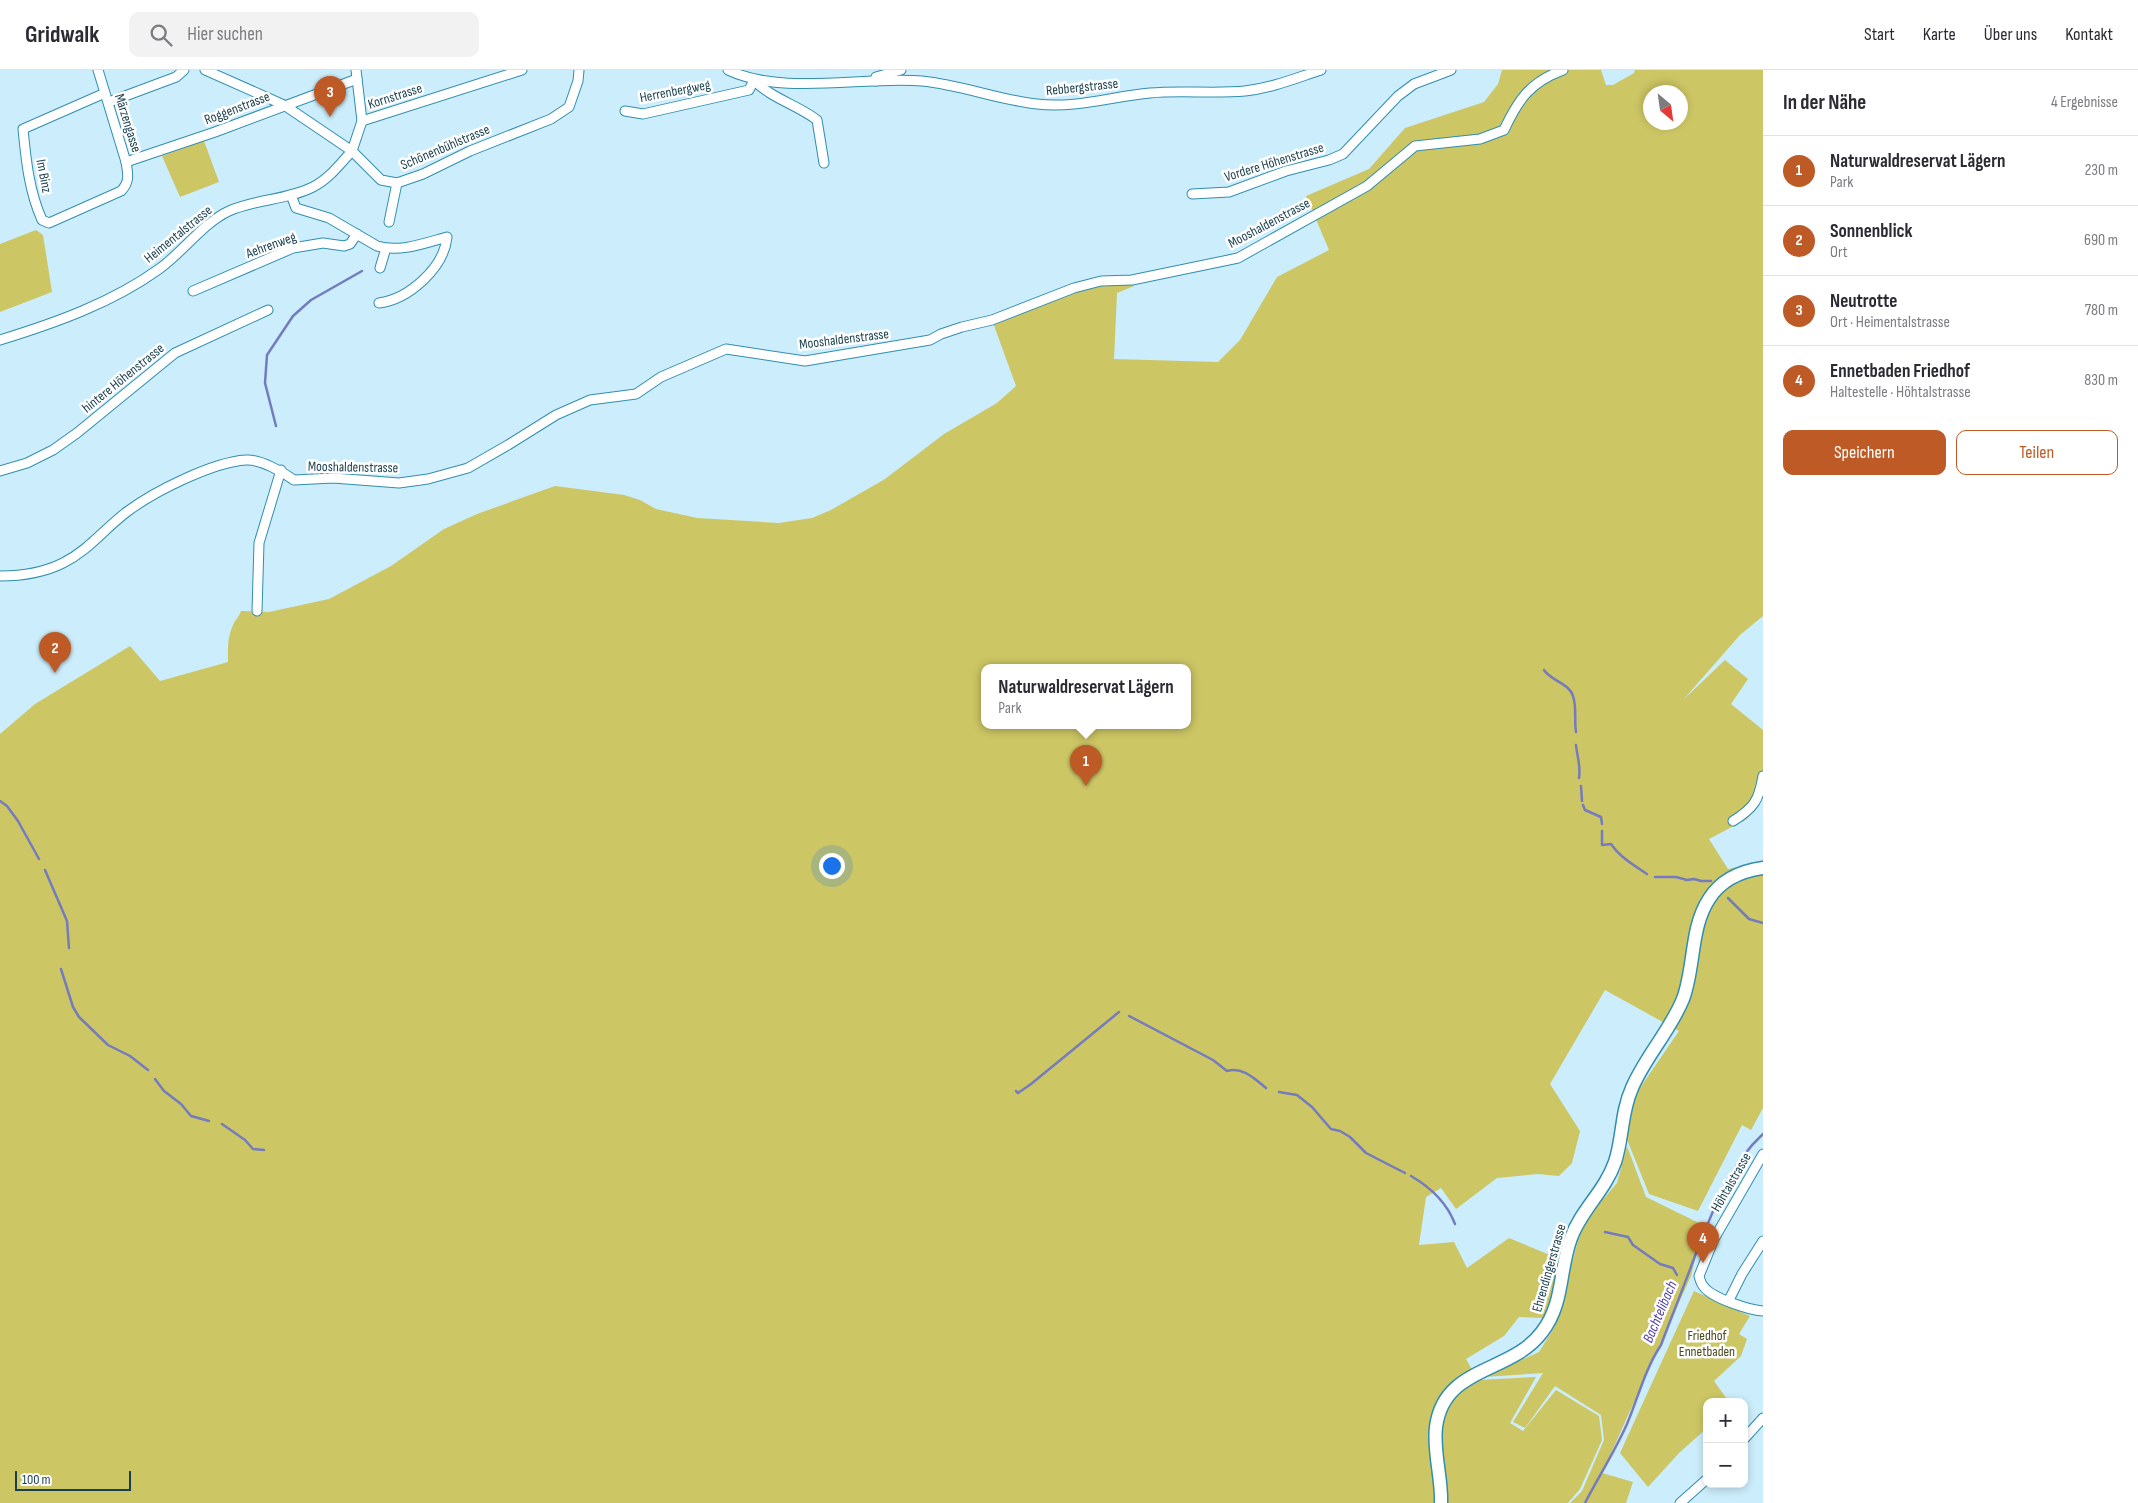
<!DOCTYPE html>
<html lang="de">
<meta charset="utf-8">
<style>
body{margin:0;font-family:"Sofia Sans Condensed",sans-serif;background:#f2f2f3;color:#2b2b33}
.controls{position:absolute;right:15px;bottom:15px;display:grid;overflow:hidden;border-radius:10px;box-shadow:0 2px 8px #0003}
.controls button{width:45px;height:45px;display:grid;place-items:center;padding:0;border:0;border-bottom:1px solid #e1e1e2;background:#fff;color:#2b2b33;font:25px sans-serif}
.compass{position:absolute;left:1643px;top:15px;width:45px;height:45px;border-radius:50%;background:#fff;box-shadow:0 2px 8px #0003;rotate:151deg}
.scale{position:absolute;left:15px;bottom:12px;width:116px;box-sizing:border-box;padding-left:5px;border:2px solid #193f4d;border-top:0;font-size:14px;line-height:18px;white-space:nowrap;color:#193f4d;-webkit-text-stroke:4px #fff;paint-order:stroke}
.you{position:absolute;left:831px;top:795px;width:18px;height:18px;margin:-12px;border:4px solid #fff;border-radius:50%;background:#1a73e8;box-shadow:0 0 0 8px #1a73e833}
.badge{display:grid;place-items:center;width:32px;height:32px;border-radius:50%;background:#be5a25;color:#fff;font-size:16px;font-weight:700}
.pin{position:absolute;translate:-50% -41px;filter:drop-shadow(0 1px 2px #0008)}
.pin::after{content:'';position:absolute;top:26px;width:18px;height:15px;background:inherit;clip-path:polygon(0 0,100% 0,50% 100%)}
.popup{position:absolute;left:981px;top:594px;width:210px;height:65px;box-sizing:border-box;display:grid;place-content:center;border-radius:10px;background:#fff;filter:drop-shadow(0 1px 4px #0005);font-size:16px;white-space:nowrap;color:#7c7c81}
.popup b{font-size:19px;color:#2b2b33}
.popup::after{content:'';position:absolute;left:50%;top:100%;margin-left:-10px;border:10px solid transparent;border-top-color:#fff}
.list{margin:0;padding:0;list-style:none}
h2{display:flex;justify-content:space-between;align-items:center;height:65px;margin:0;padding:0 20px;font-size:21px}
h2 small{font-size:16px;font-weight:400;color:#7c7c81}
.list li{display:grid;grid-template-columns:32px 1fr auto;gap:15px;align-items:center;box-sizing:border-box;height:70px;padding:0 20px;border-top:1px solid #e1e1e2}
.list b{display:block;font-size:19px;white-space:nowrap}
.list p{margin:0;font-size:16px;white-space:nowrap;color:#7c7c81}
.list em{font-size:16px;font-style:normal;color:#7c7c81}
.actions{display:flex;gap:10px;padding:15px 20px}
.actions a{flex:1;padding:11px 0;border:1px solid #be5a25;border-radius:10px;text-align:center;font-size:18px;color:#be5a25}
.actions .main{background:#be5a25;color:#fff}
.icon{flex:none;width:28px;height:28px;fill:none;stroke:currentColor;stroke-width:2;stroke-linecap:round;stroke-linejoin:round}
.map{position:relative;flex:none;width:1763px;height:1433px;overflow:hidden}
header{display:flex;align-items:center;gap:30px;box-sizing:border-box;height:70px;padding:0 25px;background:#fff;border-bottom:1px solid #e1e1e2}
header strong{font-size:24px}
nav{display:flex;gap:28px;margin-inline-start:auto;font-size:18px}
.search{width:350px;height:45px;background:#f2f2f3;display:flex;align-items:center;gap:12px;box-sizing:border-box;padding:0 18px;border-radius:10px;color:#7c7c81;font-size:19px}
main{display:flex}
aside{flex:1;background:#fff}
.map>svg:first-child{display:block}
.green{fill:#cdc665;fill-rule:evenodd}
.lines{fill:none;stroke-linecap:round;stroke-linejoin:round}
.stream{stroke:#747cbe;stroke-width:2.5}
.street-casing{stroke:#308eaf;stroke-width:11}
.secondary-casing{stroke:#308eaf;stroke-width:15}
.street{stroke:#fff;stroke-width:9}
.secondary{stroke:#fff;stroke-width:12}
.labels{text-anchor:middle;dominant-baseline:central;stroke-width:5;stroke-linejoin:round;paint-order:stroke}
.street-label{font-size:14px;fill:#193f4d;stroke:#fff}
.park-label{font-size:14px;fill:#4b481c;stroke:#fff}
.water-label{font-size:15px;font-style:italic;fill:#5142a8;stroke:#fff}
</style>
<header>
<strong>Gridwalk</strong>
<div class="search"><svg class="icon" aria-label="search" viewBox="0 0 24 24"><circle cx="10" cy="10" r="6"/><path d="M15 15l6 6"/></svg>Hier suchen</div>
<nav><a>Start</a><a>Karte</a><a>Über uns</a><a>Kontakt</a></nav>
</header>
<main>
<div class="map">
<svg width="1763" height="1433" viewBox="0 0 1763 1433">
<rect width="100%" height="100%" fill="#ccedfb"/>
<g class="green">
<path d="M1502,0h99l5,15h7l21,-12 1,-3h128v546l-23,19 -57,65 42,-40 23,19 -17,25 32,26v66l-16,23 -38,20 19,30 35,-7v246l-12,22 -9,-5 -44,86 -49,-17 -23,-57 9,-42 44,-64 -74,-41 -55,94 30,47 -8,32 -13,13 -21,-2 -41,4 -41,31 -15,-21 -15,9 -7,48 35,-3 13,26 42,-30 43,18 3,-6 4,5 -4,37 -10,26 -26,-1 -15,19 -38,23 12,21 58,-3 -26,46 13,8 33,-41 43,26 3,24 -22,49 -12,14h-1568v-769l35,-30 95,-58 30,35 68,-19c0,-14 -1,-23 5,-37 2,-5 6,-8 8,-14l28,1 60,-13 62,-33 53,-37 33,-15 78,-28 69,9 16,5 16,9 41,9 82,5 33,-5 19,-8 54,-31 59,-45 53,-31 19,-17 -24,-66 82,-32 58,-8 2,6 -17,7 -3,66 104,3 22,-22 37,-63 52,-27 -23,-54 63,-27 36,-41 79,-26 14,-18zM1650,22h30v30h-30zM985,597h202v58h-202z"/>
<path d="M204,71l15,41 -39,15 -18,-41z"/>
<path d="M36,160l7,5 9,57 -52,20v-68z"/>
<path d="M1627,1076l19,51 57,28 -12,51 -89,197 31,9 -7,21h-56l12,-12 22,-51 -3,-25 -46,-29 -30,42 -12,-6 30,-49 -60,4 56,-25 15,-24 29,-105 34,-40z"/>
<path d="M1694,1221l56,25 -11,18 8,5 -6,17 -27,25 15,21h-22v26l-28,25 -31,34 -28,-34z"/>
</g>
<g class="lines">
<g class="stream">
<path d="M276,356l-11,-43 2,-28 26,-39 18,-16 51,-29"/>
<path d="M1544,600c7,11 25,13 29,26 4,11 1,25 3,36"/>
<path d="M1576,675c1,11 5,21 3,33"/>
<path d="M1581,716l1,15"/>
<path d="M0,731l7,5 11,15 21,38"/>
<path d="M1583,735l2,5 16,7 1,7"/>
<path d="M1602,761v14l9,-1c9,13 22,21 36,30"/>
<path d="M45,800l22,51 2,27"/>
<path d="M1655,807h21l11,3 7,-1 7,2h10"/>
<path d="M1728,828l21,21 14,4"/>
<path d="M61,899l12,38 6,10 29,28 22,11 18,14"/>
<path d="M1129,946l84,44 14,11c15,-5 28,8 39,17"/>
<path d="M155,1009l9,12 17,13 10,12 18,5"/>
<path d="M1016,1021l2,2 13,-9 88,-72"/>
<path d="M1279,1022l18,3 15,12 19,22 9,2 10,6 16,16 39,20"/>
<path d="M222,1054l23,16 8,9 11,1"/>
<path d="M1411,1106c19,11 36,27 44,48"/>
<path d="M1605,1162l23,5 5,8 27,19 13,4 4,7"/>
<path d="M1585,1433c14,-27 30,-52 42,-79 11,-26 18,-55 34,-79 11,-29 23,-59 34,-89 17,-43 33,-90 68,-122"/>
</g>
<g class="street-casing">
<g id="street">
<path d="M98,0l28,92c2,12 4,20 -5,29l-72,32 -7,-3c-13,-29 -16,-60 -19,-91l82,-36"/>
<path d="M356,0l6,51 -10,30 29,29 16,3 26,-9 47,-23 81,-32 18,-12 9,-26 1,-11"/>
<path d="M728,0c55,26 134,6 194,11 40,4 77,19 115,23 37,5 77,-8 113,-11 31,-3 64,1 95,-2 27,-3 51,-13 76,-21"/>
<path d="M876,11v-4l25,-7"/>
<path d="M109,32l67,-25 8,-7"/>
<path d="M625,41l18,3 106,-24 5,-10c16,18 44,25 63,40l7,43"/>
<path d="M362,51l160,-51"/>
<path d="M126,92l89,-30 142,-53"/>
<path d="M1192,124l37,-2 57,-21 43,-11 14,-6 55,-58 16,-12 37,-14"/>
<path d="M291,125l5,13 33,10 48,28c22,7 48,-3 70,-9 -3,31 -38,62 -68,66"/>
<path d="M389,152l8,-39"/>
<path d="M380,198l6,-20"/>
<path d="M193,221l100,-43 30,-5 21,3 6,-2 7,-10"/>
<path d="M0,270c55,-17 112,-37 159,-71 24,-17 44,-46 70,-58 27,-12 58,-11 84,-24 16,-8 27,-23 39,-36l-68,-46 -79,-35"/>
<path d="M0,401l27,-8 26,-13 24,-17 98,-80 93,-43"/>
<path d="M0,506c22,0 43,-3 63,-13 26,-13 42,-35 65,-52 27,-20 85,-49 118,-51 14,-1 37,12 48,20l39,-2 66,5 29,-4 40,-11 40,-23 48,-30 34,-15 46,-6 25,-17 65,-28 79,12 125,-21 11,-6 21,-7 30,-7 82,-32 27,-7 31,-1 106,-22 129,-72 48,-40 65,-7 24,-9c14,-30 26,-48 59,-60"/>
<path d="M257,541l2,-68 22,-73"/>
<path d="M1733,751c21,-13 26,-21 30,-45"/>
<path d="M1763,1084l-49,85 -15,37c1,4 2,8 5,11 8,11 45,23 59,24"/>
<path d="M1729,1230l13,-26 21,-33"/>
<path d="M1744,1369l19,-21"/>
<path d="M1680,1433l27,-24"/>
</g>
</g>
<g class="secondary-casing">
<path id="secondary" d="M1441,1433c1,-25 -8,-51 -5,-76 8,-62 75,-53 106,-95 22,-28 17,-62 29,-94 10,-28 34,-47 44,-76 8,-24 6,-50 17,-74 13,-31 38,-57 51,-89 12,-32 7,-71 26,-100 12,-19 32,-28 54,-31"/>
</g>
<use href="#street" class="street"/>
<use href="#secondary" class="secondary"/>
</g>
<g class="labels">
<g class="street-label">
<text transform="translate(1082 17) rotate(-6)">Rebbergstrasse</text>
<text transform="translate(675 21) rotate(-11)">Herrenbergweg</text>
<text transform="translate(395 26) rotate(-18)">Kornstrasse</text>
<text transform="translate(237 38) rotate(-21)">Roggenstrasse</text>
<text transform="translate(128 53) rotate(73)">Märzengasse</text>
<text transform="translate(445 77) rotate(-23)">Schönenbühlstrasse</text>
<text transform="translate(1274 92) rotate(-17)">Vordere Höhenstrasse</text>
<text transform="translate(44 106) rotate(79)">Im Binz</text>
<text transform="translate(1269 153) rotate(-28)">Mooshaldenstrasse</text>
<text transform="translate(178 164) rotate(-39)">Heimentalstrasse</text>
<text transform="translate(271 175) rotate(-20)">Aehrenweg</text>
<text transform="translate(844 269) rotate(-7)">Mooshaldenstrasse</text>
<text transform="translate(123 308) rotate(-39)">hintere Höhenstrasse</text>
<text transform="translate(353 397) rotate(1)">Mooshaldenstrasse</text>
<text transform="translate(1731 1112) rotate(-60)">Höhtalstrasse</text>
<text transform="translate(1549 1198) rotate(-74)">Ehrendingerstrasse</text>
</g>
<g class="park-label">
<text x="1707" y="1265">Friedhof<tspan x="1707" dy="16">Ennetbaden</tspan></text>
</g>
<g class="water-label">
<text transform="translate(1660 1242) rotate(-67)">Bachtelibach</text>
</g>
</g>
</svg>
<div class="controls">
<button>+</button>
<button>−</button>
</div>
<svg class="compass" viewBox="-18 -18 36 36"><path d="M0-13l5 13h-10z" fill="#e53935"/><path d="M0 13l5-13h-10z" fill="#7c7c81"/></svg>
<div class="scale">100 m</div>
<div class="you"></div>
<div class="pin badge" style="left:1086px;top:716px">1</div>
<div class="popup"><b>Naturwaldreservat Lägern</b>Park</div>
<div class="pin badge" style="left:55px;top:603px">2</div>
<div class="pin badge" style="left:330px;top:47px">3</div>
<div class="pin badge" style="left:1703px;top:1193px">4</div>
</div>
<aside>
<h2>In der Nähe<small>4 Ergebnisse</small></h2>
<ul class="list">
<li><span class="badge">1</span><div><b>Naturwaldreservat Lägern</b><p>Park</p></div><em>230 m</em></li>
<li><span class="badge">2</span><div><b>Sonnenblick</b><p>Ort</p></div><em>690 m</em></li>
<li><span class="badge">3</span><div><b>Neutrotte</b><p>Ort · Heimentalstrasse</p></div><em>780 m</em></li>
<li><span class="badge">4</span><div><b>Ennetbaden Friedhof</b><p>Haltestelle · Höhtalstrasse</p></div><em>830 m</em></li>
</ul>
<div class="actions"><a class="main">Speichern</a><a>Teilen</a></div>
</aside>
</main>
